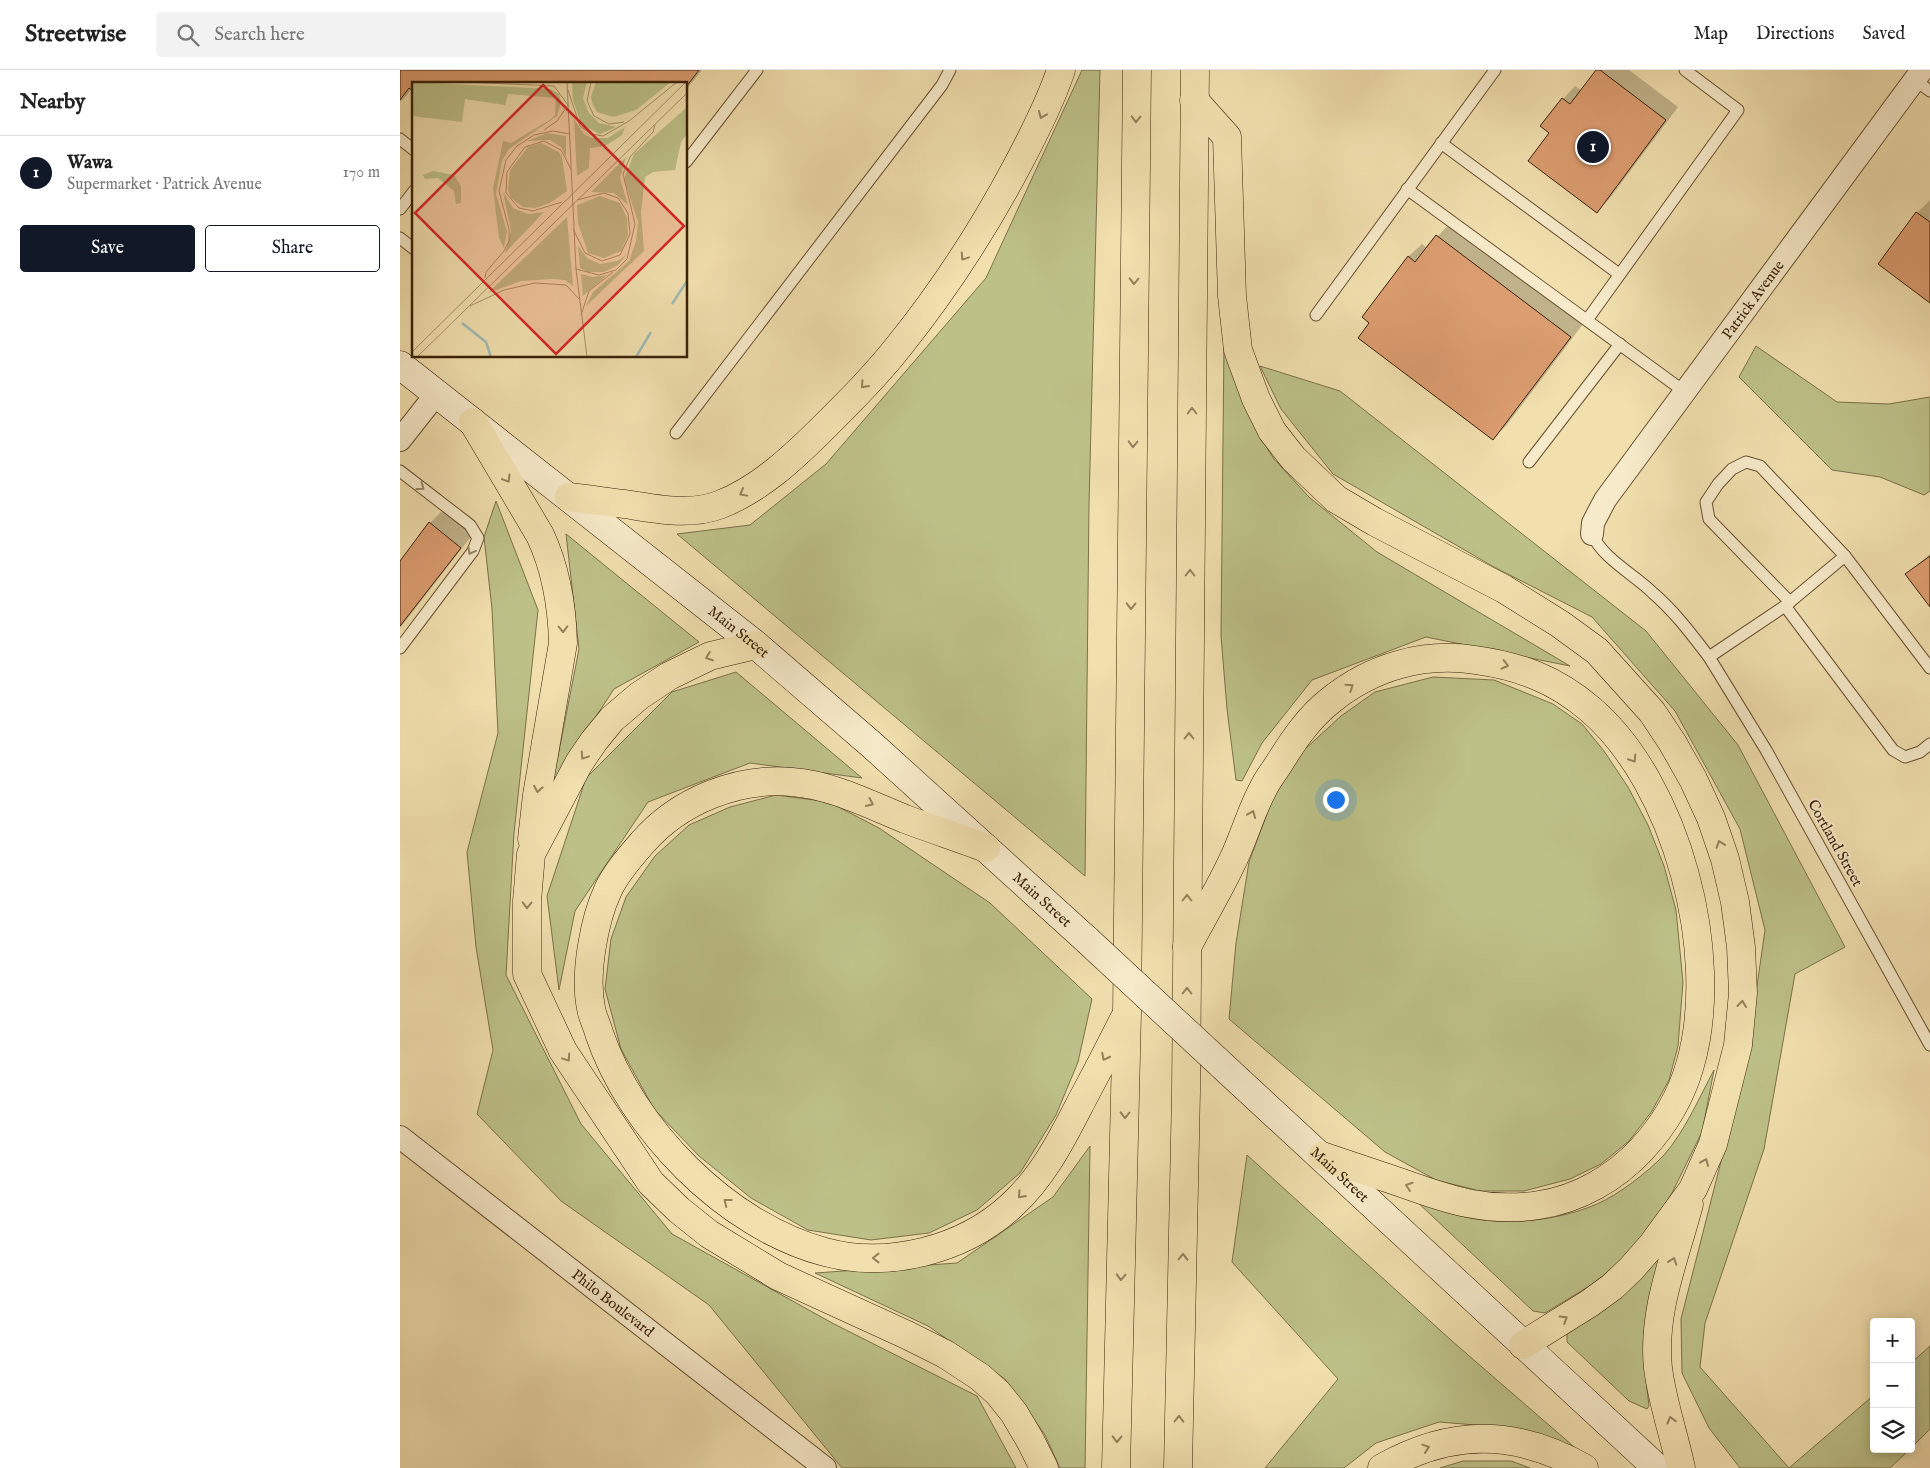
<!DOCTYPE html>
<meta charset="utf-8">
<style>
body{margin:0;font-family:"IM FELL English",serif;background:#f2f2f2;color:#222}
.controls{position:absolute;right:15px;bottom:15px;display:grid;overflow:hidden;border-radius:5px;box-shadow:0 2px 12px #0003}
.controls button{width:45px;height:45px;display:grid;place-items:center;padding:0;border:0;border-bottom:1px solid #e0e0e0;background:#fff;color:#222;font:25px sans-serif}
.you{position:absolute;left:935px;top:729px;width:18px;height:18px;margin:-12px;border:4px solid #fff;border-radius:50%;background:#1a73e8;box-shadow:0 0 0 8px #1a73e833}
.badge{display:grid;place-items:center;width:32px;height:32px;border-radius:50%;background:#111827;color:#fff;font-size:16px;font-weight:700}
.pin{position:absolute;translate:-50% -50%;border:2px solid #fff;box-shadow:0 1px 5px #0006}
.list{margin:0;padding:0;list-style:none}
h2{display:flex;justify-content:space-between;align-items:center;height:65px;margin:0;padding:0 20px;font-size:21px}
h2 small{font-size:16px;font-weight:400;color:#767676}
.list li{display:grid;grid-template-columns:32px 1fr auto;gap:15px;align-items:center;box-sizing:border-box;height:75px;padding:0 20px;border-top:1px solid #e0e0e0}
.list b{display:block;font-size:19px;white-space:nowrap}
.list p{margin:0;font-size:16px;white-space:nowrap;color:#767676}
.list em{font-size:16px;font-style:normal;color:#767676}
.actions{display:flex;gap:10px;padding:15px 20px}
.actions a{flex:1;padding:11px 0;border:1px solid #111827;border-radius:5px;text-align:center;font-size:18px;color:#111827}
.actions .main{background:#111827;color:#fff}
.icon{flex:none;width:28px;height:28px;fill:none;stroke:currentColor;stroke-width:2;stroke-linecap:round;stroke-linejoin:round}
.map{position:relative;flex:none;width:1530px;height:1398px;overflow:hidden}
header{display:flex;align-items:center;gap:30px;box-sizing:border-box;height:70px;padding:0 25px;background:#fff;border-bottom:1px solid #e0e0e0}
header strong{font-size:24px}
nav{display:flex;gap:28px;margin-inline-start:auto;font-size:18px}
.search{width:350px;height:45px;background:#f2f2f2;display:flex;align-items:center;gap:12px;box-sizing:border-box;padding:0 18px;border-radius:5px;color:#767676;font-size:19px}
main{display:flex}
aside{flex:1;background:#fff}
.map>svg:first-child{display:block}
.green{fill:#bdc188;stroke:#7c7148}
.shadow{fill:#0003}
.building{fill:#dc9d70;stroke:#3a2107}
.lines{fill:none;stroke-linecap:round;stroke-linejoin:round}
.service-casing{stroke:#685031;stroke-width:13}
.minor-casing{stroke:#685031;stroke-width:24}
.secondary-casing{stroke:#3a2107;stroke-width:29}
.trunk-casing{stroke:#3a2107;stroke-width:29}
.service{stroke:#f6eaca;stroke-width:11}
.minor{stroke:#f6eaca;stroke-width:22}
.secondary{stroke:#f6eaca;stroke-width:28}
.trunk{stroke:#f1dfae;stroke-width:28}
.secondary-bridge-casing{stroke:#3a2107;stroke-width:29;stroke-linecap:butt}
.secondary-bridge{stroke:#f6eaca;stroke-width:28}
.oneway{stroke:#96805a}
.oneway2{stroke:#988668}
.labels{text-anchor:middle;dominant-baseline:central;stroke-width:4;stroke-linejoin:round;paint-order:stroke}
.street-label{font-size:15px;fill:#3a2107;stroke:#f6eaca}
.inset-river{fill:none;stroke:#a0bab6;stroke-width:2.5}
.inset-road{fill:none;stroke:#a8936b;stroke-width:1}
.view{fill:#d62828;fill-opacity:0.15;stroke:#d62828;stroke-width:2.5}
.inset-edge{fill:none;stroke:#3a2107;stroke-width:2.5}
</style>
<header>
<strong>Streetwise</strong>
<div class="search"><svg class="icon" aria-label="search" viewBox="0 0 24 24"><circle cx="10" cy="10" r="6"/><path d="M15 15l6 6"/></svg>Search here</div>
<nav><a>Map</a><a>Directions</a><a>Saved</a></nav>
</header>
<main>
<aside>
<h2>Nearby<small></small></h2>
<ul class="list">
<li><span class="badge">1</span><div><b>Wawa</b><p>Supermarket · Patrick Avenue</p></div><em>170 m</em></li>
</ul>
<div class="actions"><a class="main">Save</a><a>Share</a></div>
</aside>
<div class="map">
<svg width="1530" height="1398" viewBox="0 0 1530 1398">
<rect width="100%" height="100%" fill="#f1dfae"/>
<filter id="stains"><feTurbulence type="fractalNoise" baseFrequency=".004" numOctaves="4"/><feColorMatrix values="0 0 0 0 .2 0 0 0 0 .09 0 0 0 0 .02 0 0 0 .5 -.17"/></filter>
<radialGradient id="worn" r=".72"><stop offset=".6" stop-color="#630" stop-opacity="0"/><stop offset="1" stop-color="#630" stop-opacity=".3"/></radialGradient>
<g class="green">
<path d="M682,0h18l-11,434 -4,372 -408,-342 73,-9 76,-61 160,-186z"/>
<path d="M824,273l19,59 14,30 17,27 35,38 68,55 193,114 -144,-29 -114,43 -50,63 -20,38 -6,-1 -9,-71 -6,-73z"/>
<path d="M1356,276l81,56 52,2 41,-7v94l-6,4 -44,-18 -48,-7 -93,-93z"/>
<path d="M860,296l80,25 306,240 92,114 107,202 -50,27 -31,175 -59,174 -5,44 89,101 85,-73v54h36l-20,19h-150l-31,-40 -27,-55 -1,-54 65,-256 19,-133 -25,-101 -65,-118 -83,-94 -98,-50 -161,-93 -52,-65z"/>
<path d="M96,431l42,109 -24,223 -8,142 75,149 91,110 162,90 143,72 39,72h-174l-133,-163 -148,-104 -84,-87 16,-64 -17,-103 -9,-95 31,-119 -6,-124 -8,-72z"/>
<path d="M166,464l133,108 -85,47 -61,93 26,-133z"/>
<path d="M336,602l126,106 -112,-15 -102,39 -73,109 -16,79 -12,-94 39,-118 86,-86z"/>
<path d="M1033,607l61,3 59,24 29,20 22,27 24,36 20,38 16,41 12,44 7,72 -5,64 -9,34 -17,31 -23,30 -28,23 -31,15 -46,12h-44l-44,-11 -51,-28 -156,-133 7,-76 13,-81 24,-64 31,-48 37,-34 34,-24z"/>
<path d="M376,725l53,7 50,26 111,75 102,96 -14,63 -22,53 -36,58 -43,37 -48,23 -58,7 -63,-10 -57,-32 -52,-42 -45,-47 -33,-60 -16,-60 6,-50 15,-42 29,-41 34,-31 41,-18z"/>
<path d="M1314,1000l-12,62 -30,61 -22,34 -26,32 -33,26 -46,28 -12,-2 -120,-113c18,7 38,17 57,20 40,8 90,2 127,-14 21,-9 51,-32 67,-49 21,-24 35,-57 50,-85z"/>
<path d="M690,1076l-5,322h-25l-15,-33 -40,-56 -77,-53 -113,-53 142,-10 96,-66z"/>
<path d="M847,1085l205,186 128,111 -69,-24 -72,-6 -63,21 -32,25h-79l73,-89 -106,-117z"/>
<path d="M1258,1185l4,2c-5,16 -11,32 -14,49 -7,33 -3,67 1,100l-2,3 -18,-8 -62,-59v-8l41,-27 27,-24z"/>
<path d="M1530,1276v83l-19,19v-85z"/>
<path d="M1063,1391h48l19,7h-90z"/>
</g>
<g class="shadow">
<path d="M0,0h302l-16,20v-6h-272l-6,10 -8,8z"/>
<path d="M1197,0h32l49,37 -68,91 -13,13 -46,-78 12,-34 12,-13 7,5z"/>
<path d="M1530,130v101l-13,-88z"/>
<path d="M1050,153l133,101 -77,102 -13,12 -130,-122 46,-60 13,-12 5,4z"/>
<path d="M43,440l30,24 -73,94v-65l30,-40z"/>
<path d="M1530,484v51l-23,-31z"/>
</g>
<g class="building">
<path d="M0,0h299l-13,17v-3h-272v8l-5,-4 -9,12z"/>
<path d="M1196,0h4l66,50 -69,93 -69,-52 21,-28 -9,-7 22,-28 8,6z"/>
<path d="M1516,142l14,10v81l-52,-39z"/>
<path d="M1036,165l135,102 -78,103 -135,-102 11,-15 -7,-6 46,-61 7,6z"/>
<path d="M29,452l32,26 -61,78v-65z"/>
<path d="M1530,486v51l-25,-33z"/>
</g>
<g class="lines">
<g class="service-casing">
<g id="service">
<path d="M1515,10l15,11"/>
<path d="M0,69l14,11"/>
<path d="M1041,73l178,131"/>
<path d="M286,92l71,-92"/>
<path d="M1007,119l278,203"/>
<path d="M0,139l14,-18"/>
<path d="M0,168l14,11"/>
<path d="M916,245l179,-245"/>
<path d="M1187,250l151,-210 -53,-40"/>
<path d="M276,363l266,-348 8,-15"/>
<path d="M1129,392l91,-118"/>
<path d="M0,401l70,54 8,13 -5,13 -73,97"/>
<path d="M1192,464c11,25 42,40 61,59 22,19 39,42 56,64l76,-51 60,-50 85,112"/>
<path d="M1390,532l-81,-83 -3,-17 12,-18 14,-15 14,-7 14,4 85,90"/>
<path d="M1385,536l108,144 12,7 15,-5 10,-8"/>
<path d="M1309,587l57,93 164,295"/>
</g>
</g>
<g class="minor-casing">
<g id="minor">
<path d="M0,370l37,-47"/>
<path id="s1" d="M1192,464l1,-11 12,-23 317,-430"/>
<path id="s2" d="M0,1067l425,331"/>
</g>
</g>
<g class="secondary-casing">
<g id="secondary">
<path id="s3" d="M0,295l356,280 116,100 215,195"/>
<path id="s4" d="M840,1012l417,386"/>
</g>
</g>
<g class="trunk-casing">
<g id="trunk">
<path d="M794,30l33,37 5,159 6,54 18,49 16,32 21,27 43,41 39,23 129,67 56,35 37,27 55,61 20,30 21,37 18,39 14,41 10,43 6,45 2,46 -5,52 -25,99 -20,45 -41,56 -21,24 -19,18 -22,16 -67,42"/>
<path d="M73,352l67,113c16,34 22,70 23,108l-26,152 -5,44"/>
<path d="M169,427c19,2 38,5 56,7 31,5 64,12 94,1 42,-16 77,-50 108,-81 25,-25 50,-50 72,-78 45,-56 84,-116 118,-180 16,-30 33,-63 44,-96"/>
<path d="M356,575l-46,11 -41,20 -30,20 -27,23 -18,22 -15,22 -48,91 -4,47v73l36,77 88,132 28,27 30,24 69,42 129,59 38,19 35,23 18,16 16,20 16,27 14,28"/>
<path d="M586,778c-27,-10 -54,-19 -81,-29 -37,-15 -73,-34 -113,-37 -55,-5 -113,19 -149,60 -13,15 -27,31 -35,48 -14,30 -24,85 -17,118 1,8 6,17 8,25 32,95 127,193 226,219 63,17 138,-2 186,-46 32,-29 51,-67 70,-104 15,-28 29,-55 43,-83"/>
<path d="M787,877c15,-29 32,-57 46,-87 11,-23 18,-49 30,-71 4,-9 10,-16 15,-24 15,-24 30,-47 53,-65 41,-33 92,-48 144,-40 44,6 80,19 115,49 87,74 132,246 100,356 -9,32 -26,60 -48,84 -27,29 -63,50 -103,56 -52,8 -90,-5 -137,-22 -27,-9 -54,-18 -80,-27"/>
<path d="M716,1398l11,-455 10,-943"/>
<path d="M778,1398l8,-376 9,-1022"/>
<path d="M982,1398c69,-39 133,-39 202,0"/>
<path d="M1281,1398c-7,-33 -19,-67 -23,-100 -6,-57 17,-110 31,-164"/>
</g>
</g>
<use href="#service" class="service"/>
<use href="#minor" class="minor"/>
<use href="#secondary" class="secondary"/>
<use href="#trunk" class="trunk"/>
<g class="secondary-bridge-casing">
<path id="secondary-bridge" d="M687,870l153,142"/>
</g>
<use href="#secondary-bridge" class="secondary-bridge"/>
</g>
<defs><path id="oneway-chevron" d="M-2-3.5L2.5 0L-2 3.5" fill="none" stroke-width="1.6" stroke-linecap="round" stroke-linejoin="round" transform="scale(1.25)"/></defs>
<g class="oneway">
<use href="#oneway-chevron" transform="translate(642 45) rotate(113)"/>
<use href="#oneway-chevron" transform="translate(736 49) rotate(91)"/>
<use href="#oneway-chevron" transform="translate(564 187) rotate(124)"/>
<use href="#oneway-chevron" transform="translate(734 211) rotate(91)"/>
<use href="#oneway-chevron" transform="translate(464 315) rotate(132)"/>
<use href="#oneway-chevron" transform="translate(792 341) rotate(-90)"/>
<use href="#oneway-chevron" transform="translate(733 374) rotate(91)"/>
<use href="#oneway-chevron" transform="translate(107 409) rotate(59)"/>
<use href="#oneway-chevron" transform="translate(343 423) rotate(151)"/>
<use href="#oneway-chevron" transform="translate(790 503) rotate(-90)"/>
<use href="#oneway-chevron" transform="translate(731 536) rotate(91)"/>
<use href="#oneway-chevron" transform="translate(163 559) rotate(89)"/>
<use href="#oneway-chevron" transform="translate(309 587) rotate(159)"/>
<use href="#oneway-chevron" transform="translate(1105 595) rotate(14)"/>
<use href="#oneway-chevron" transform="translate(950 617) rotate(-34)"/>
<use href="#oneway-chevron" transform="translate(789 666) rotate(-90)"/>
<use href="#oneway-chevron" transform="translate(184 686) rotate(124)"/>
<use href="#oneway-chevron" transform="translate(1233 689) rotate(57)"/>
<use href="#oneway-chevron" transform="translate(138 719) rotate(100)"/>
<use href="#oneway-chevron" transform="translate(470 733) rotate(24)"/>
<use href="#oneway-chevron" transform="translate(852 744) rotate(-68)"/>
<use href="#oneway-chevron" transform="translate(1320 774) rotate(-109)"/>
<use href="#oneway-chevron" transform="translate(787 828) rotate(-90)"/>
<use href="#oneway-chevron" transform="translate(127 835) rotate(91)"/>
<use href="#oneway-chevron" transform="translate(787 921) rotate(-90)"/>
<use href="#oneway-chevron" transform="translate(1342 934) rotate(-84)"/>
<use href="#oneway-chevron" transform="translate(705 987) rotate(117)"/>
<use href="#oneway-chevron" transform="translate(167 988) rotate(56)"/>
<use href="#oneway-chevron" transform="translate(725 1045) rotate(91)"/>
<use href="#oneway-chevron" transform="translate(1305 1092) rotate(-67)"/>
<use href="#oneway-chevron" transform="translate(1009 1116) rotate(-161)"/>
<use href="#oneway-chevron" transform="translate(621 1125) rotate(132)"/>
<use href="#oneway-chevron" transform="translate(327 1132) rotate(-142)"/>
<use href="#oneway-chevron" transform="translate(783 1187) rotate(-89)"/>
<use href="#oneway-chevron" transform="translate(476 1188) rotate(180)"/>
<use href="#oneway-chevron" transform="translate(1273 1191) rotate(-71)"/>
<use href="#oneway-chevron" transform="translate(721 1207) rotate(91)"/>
<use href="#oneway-chevron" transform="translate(1164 1249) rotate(-32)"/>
<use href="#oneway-chevron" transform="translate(779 1349) rotate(-89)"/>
<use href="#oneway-chevron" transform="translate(1271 1350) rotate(-105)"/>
<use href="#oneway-chevron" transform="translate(717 1369) rotate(91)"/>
<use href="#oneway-chevron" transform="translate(1026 1378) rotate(-18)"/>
</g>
<g class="oneway2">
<use href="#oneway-chevron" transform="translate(21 417) rotate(36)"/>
<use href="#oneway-chevron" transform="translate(71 481) rotate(119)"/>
</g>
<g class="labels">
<g class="street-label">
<text stroke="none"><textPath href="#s1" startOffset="286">Patrick Avenue</textPath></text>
<text stroke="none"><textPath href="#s3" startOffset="431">Main Street</textPath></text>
<text transform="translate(1435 773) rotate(61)">Cortland Street</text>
<text stroke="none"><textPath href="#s3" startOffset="836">Main Street</textPath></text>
<text stroke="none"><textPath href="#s4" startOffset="136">Main Street</textPath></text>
<text stroke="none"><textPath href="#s2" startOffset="270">Philo Boulevard</textPath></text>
</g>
</g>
<g transform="translate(12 12)">
<rect width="275" height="275" fill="#f1dfae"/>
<path d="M0,0l138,7 9,5 2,8 -4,14 -48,33 -7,12 -6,33 11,37 -3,17 -5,-10 -6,-50 10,-47 8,2 40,-24 4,-4 1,-17 -48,-4 -3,11 -40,-6 -3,23 -50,-6zM160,0h15l-4,16 6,15 10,10 17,4 -16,7 -19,-10 -8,-24zM184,0h75l-35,28 -23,7 -16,-5 -4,-7 -2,-8zM275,25v27l-6,8 -6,28 -22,2 -8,5 -4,35 3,39 -58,55 7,-14 36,-31 7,-20 2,-19 -14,-43 10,-25zM162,37l10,15 8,4h16l17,-11 -3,8 -17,11 -15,2 -1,20 -12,8zM135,51l19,3v21l-5,-10 -11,-7 -23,1zM129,61l18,9 3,5 5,34 -17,12 -15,5 -12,-1 -12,-9 -3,-8 2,-20 18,-23zM214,75l-6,21 8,27 -14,-12 -23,-1zM21,89l21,4 7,11v17l-5,1 -2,-13 -16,-13 -13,1 -2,-4zM91,110l10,16 15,6 16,-2 -39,41 6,-22zM188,114l20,7 7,15 1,17 -7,16 -17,7 -16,-5 -10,-30 -1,-18zM155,135l6,69 -8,-6 -12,-1 -32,2 -33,12zM166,164l9,12 13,6 17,-3 9,-6 -8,10 -14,7h-16l-8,-4zM169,192l12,3 14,-2 -24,21z" fill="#bdc188"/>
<path class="inset-river" d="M260,222l15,-23M50,241l24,19 5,15M224,275l15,-25"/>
<path class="inset-road" d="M52,0l90,4 14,19 -11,16 -13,9M155,0l9,187 11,88M179,0l-4,19 7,15 15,8 15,-2M156,8l12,36 11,8 12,2 26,-15 48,-39M150,120l-29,9 -14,-3 -13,-15 1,-21 18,-25 19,-6 17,9 10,19M161,147l12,24 17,8 18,-6 10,-21 -2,-21 -10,-15 -14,-5 -27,7M164,187l23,6 17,-5 11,-11 8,-35 -12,-50 7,-17 23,-25 2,-7M73,196l1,-6 18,-21 5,-10v-12l-10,-38 7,-31 11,-14 17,-11 19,-4 17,3M58,224l34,-16 31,-7 31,2 13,14M169,233l8,-24 24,-19M0,270l274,-270M5,275l270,-264"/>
<path class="view" d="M131,3l141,141 -128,128 -141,-141z"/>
<rect width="275" height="275" class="inset-edge"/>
</g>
<rect width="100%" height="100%" filter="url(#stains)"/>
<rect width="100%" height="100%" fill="url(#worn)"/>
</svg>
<div class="controls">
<button>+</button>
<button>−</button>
<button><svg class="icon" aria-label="layers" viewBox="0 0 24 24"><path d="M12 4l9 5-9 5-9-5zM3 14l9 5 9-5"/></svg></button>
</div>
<div class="you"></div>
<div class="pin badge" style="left:1193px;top:77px">1</div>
</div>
</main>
